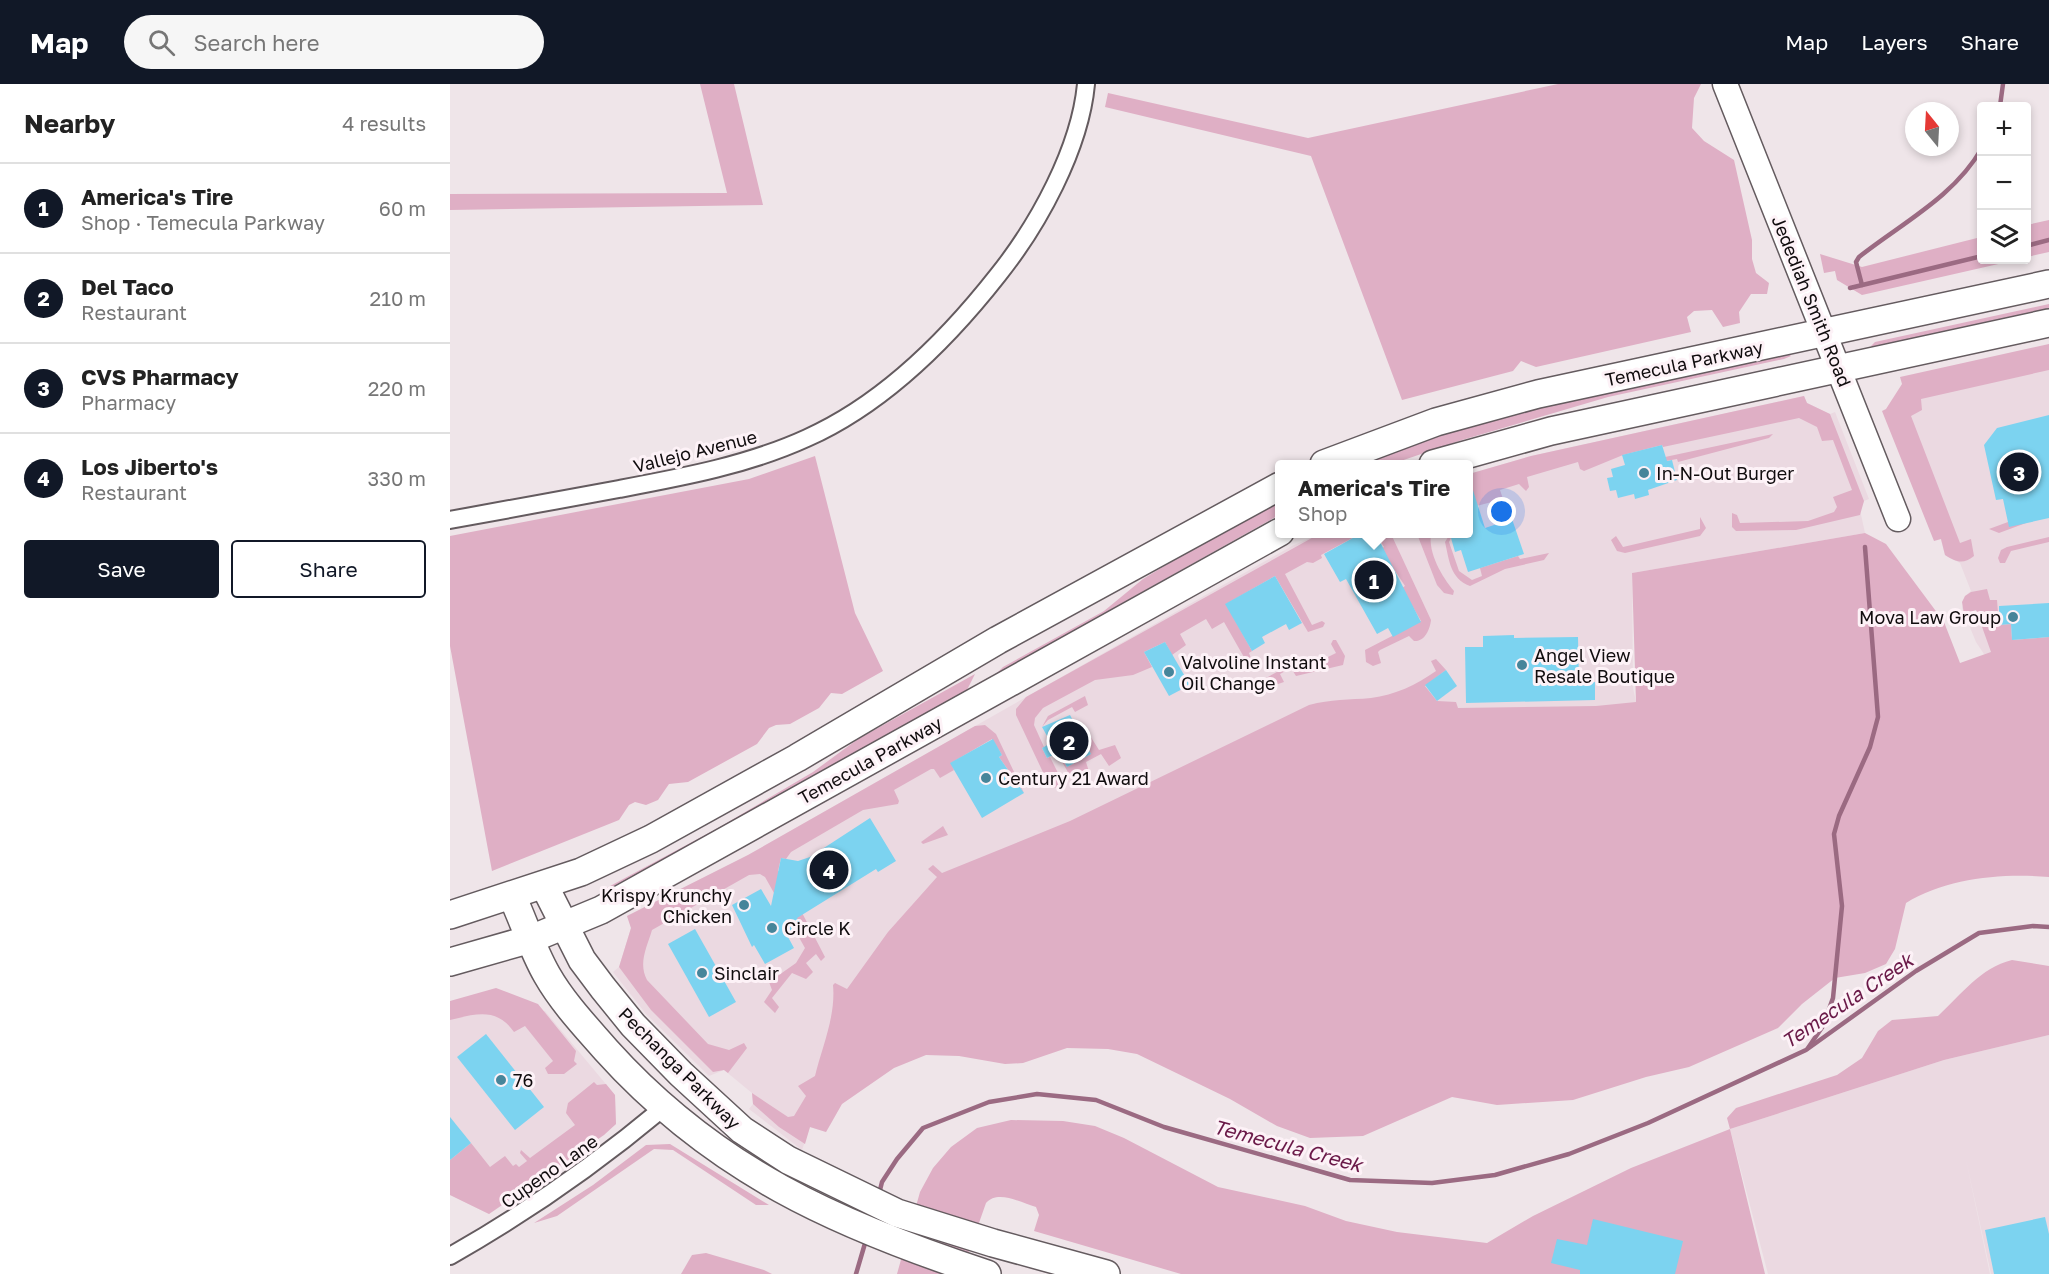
<!DOCTYPE html>
<meta charset="utf-8">
<style>
body{margin:0;font-family:"Golos Text",sans-serif;background:#f6f6f6;color:#222}
.controls{position:absolute;right:18px;top:18px;display:grid;overflow:hidden;border-radius:6px;box-shadow:0 3px 9px #0003}
.controls button{width:54px;height:54px;display:grid;place-items:center;padding:0;border:0;border-bottom:2px solid #e0e0e0;background:#fff;color:#222;font:30px sans-serif}
.compass{position:absolute;left:1455px;top:18px;width:54px;height:54px;border-radius:50%;background:#fff;box-shadow:0 3px 9px #0003;rotate:342deg}
.you{position:absolute;left:1052px;top:428px;width:21px;height:21px;margin:-15px;border:4px solid #fff;border-radius:50%;background:#1a73e8;box-shadow:0 0 0 9px #1a73e833}
.badge{display:grid;place-items:center;width:39px;height:39px;border-radius:50%;background:#111827;color:#fff;font-size:20px;font-weight:700}
.pin{position:absolute;translate:-50% -50%;border:3px solid #fff;box-shadow:0 2px 6px #0006}
.popup{position:absolute;left:825px;top:376px;width:198px;height:78px;box-sizing:border-box;display:grid;place-content:center;border-radius:6px;background:#fff;filter:drop-shadow(0 2px 4px #0005);font-size:20px;white-space:nowrap;color:#767676}
.popup b{font-size:22px;color:#222}
.popup::after{content:'';position:absolute;left:50%;top:100%;margin-left:-12px;border:12px solid transparent;border-top-color:#fff}
.list{margin:0;padding:0;list-style:none}
h2{display:flex;justify-content:space-between;align-items:center;height:78px;margin:0;padding:0 24px;font-size:26px}
h2 small{font-size:20px;font-weight:400;color:#767676}
.list li{display:grid;grid-template-columns:39px 1fr auto;gap:18px;align-items:center;box-sizing:border-box;height:90px;padding:0 24px;border-top:2px solid #e0e0e0}
.list b{display:block;font-size:22px;white-space:nowrap}
.list p{margin:0;font-size:20px;white-space:nowrap;color:#767676}
.list em{font-size:20px;font-style:normal;color:#767676}
.actions{display:flex;gap:12px;padding:18px 24px}
.actions a{flex:1;padding:14px 0;border:2px solid #111827;border-radius:6px;text-align:center;font-size:21px;color:#111827}
.actions .main{background:#111827;color:#fff}
.icon{flex:none;width:33px;height:33px;fill:none;stroke:currentColor;stroke-width:2;stroke-linecap:round;stroke-linejoin:round}
.map{position:relative;flex:none;width:1599px;height:1190px;overflow:hidden}
header{display:flex;align-items:center;gap:36px;box-sizing:border-box;height:84px;padding:0 30px;background:#111827;color:#fff}
header strong{font-size:28px}
nav{display:flex;gap:33px;margin-inline-start:auto;font-size:21px}
.search{width:420px;height:54px;background:#f6f6f6;display:flex;align-items:center;gap:15px;box-sizing:border-box;padding:0 21px;border-radius:33px;color:#767676;font-size:22px}
main{display:flex}
aside{flex:1;background:#fff}
.map>svg:first-child{display:block}
.built{fill:#ebd9e1}
.green{fill:#dfafc5}
.lines{fill:none;stroke-linecap:round;stroke-linejoin:round}
.stream{stroke:#9b6a82;stroke-width:4.5}
.building{fill:#7cd3f0}
.street-casing{stroke:#645b5f;stroke-width:20}
.secondary-casing{stroke:#645b5f;stroke-width:27}
.primary-casing{stroke:#645b5f;stroke-width:30}
.street{stroke:#fff;stroke-width:16}
.secondary{stroke:#fff;stroke-width:24}
.primary{stroke:#fff;stroke-width:27}
.poi-dot{fill:#46859a;stroke:#fdf2f7;stroke-width:2}
.labels{text-anchor:middle;dominant-baseline:central;stroke-width:6;stroke-linejoin:round;paint-order:stroke}
.street-label{font-size:18px;fill:#100c0e;stroke:#fdf2f7}
.poi-label{font-size:18px;fill:#100c0e;stroke:#fdf2f7;text-anchor:start}
.water-label{font-size:20px;font-style:italic;fill:#6a1948;stroke:#fdf2f7}
</style>
<header>
<strong>Map</strong>
<div class="search"><svg class="icon" aria-label="search" viewBox="0 0 24 24"><circle cx="10" cy="10" r="6"/><path d="M15 15l6 6"/></svg>Search here</div>
<nav><a>Map</a><a>Layers</a><a>Share</a></nav>
</header>
<main>
<aside>
<h2>Nearby<small>4 results</small></h2>
<ul class="list">
<li><span class="badge">1</span><div><b>America's Tire</b><p>Shop · Temecula Parkway</p></div><em>60 m</em></li>
<li><span class="badge">2</span><div><b>Del Taco</b><p>Restaurant</p></div><em>210 m</em></li>
<li><span class="badge">3</span><div><b>CVS Pharmacy</b><p>Pharmacy</p></div><em>220 m</em></li>
<li><span class="badge">4</span><div><b>Los Jiberto's</b><p>Restaurant</p></div><em>330 m</em></li>
</ul>
<div class="actions"><a class="main">Save</a><a>Share</a></div>
</aside>
<div class="map">
<svg width="1599" height="1190" viewBox="0 0 1599 1190">
<rect width="100%" height="100%" fill="#efe5e9"/>
<g class="built">
<path d="M1599,283v281l-65,6 -8,-12 -14,-34 3,-12 6,-5 -11,-28 -15,-8 -38,-143 6,-14z"/>
<path d="M1354,312l3,7 23,11 5,-2 34,87 -5,2 -4,9 5,23 -233,40 1,115 5,23 -687,182 -119,229 -6,10 -16,-5 -8,23 -53,-41 4,-5 -1,-11 -28,-23 -15,6 -63,-62 -33,-42 6,-5 12,-39 -4,-12 121,-61 544,-309 27,-12h149l1,-60 62,-18z"/>
<path d="M0,917l95,10 70,84 1,29 -48,38 -79,52 -39,-19z"/>
<path d="M1599,951v239h-58l-25,-114 24,114h-222l-38,-145 214,-69z"/>
</g>
<g class="green">
<path d="M250,0h34l29,121 -313,5v-16l277,-1z"/>
<path d="M1108,0h143l-7,14 -2,30 12,13 30,19 18,80v19l4,14 13,10 -2,11h-16l-12,18 1,11 -17,4 -11,-17 -18,1 -7,6 4,15 -155,35 -15,-6 -8,10 -111,29 -91,-244 -206,-49 3,-14 200,45z"/>
<path d="M1599,136v32l-22,5v-32z"/>
<path d="M1531,153l1,23h34l-154,35 -25,-15 -2,-9 -11,2 -4,-19 42,13z"/>
<path d="M1599,220v6l-176,38 -2,-2 4,-4z"/>
<path d="M1599,260v26l-128,29 1,11 -11,6 49,127 11,-4 3,17c-11,9 -18,6 -29,-1l-4,-16 -7,2 -52,-130 4,-2 16,-25 -2,-7z"/>
<path d="M1339,270l2,2 -7,3 -176,38 -146,43 -70,24h-32c137,-55 285,-79 429,-110z"/>
<path d="M1354,312l3,7 23,11 34,87 -4,14 -64,15 -60,1 -4,-4v-14l5,2 3,8 68,-2 26,-9 3,-5 -4,-10 19,-7 -19,-50 -11,1 -5,-14 -18,-9 -136,29 -1,-2 -39,10 -39,16 -4,-2 -2,-7 -51,15 2,10 -3,4 -7,-7 -19,6 3,9 -34,9v-34l62,-18z"/>
<path d="M1323,350l-4,4 -91,24 -1,-3 -11,2 -1,-4z"/>
<path d="M365,372l40,157 28,58 -41,23 -11,-1 -12,15 -29,16 -14,1 -7,3 -12,16 -69,38 -19,2 -11,16 -12,5 -11,-3 -6,3 -10,15 -127,51 -42,-225v-110l299,-57z"/>
<path d="M829,418v13l-283,159 7,-7 101,-56 39,-32 41,-25z"/>
<path d="M1250,433l6,11 -6,8 -75,17 -8,-2 -6,-11 5,-4 7,11 77,-18z"/>
<path d="M1558,438l18,1 -27,10 -10,-4z"/>
<path d="M1415,449l21,11 58,78 16,41 31,-11 -15,-42 -12,4 -2,-12 3,-6 6,-4 16,-3 3,11h7l2,25 12,-1 1,16 37,-3v240c-47,-4 -102,1 -143,26l-11,46 -9,15 -21,9 -30,5 -33,26 -24,24 -89,39 -43,10 -73,23 -76,5 -45,-8 -89,39 -53,2 -33,-12 -47,-27 -93,-45 -29,-5 -41,-1 -44,15 -18,1 -46,-8 -33,-1 -32,13 -52,36 -16,28 -16,-5 -5,17 -26,-17 -26,-23 -1,-11 36,24 6,-1 12,-20 -8,-10 17,-10c7,-29 21,-60 18,-91l2,-2 12,6 41,-57 49,-55 -9,-8 5,-4 9,8 128,-52 239,-116c22,-6 40,-5 62,-7 24,-3 45,-13 65,-27l-5,-10 5,-2 10,11 -21,16 12,15 19,1 2,6 138,-2 40,-4 -4,-129z"/>
<path d="M869,450h41l-39,21 1,3 -9,5 -6,-1 -22,12 27,51 10,-4 3,2 -2,4 -15,5 -33,-56 -49,28 26,47 -3,2 4,11 -15,8 -2,-5 9,-8 -21,-37 -12,7 -6,-10 -26,15 6,11 -14,10 -7,-13 -21,10 8,15 -19,8 -38,5 -52,28 -8,10 -1,7 10,22 -2,1 5,10 3,-1 11,22 -1,7 -6,2 -5,-3 -33,-70v-6l10,-12z"/>
<path d="M926,450h15l40,86c-1,9 -6,22 -17,21l-5,-5 -29,14 -2,2 3,11 -8,3 -7,-4 -1,-12 56,-29 -19,-33 3,-2 -24,-37 3,-2z"/>
<path d="M967,450h14c-3,19 11,43 23,57l-1,4 -9,-2 -7,-8z"/>
<path d="M1000,450h16l-15,4 -2,4 10,29 13,9 10,-4 -2,-8 38,-12 2,3 29,-6 -5,7 -39,9 -35,17c-20,-7 -21,-27 -25,-44z"/>
<path d="M1599,453v5l-38,9 -6,12h-5l-2,-5 3,-8 6,-3z"/>
<path d="M883,556h3l9,16 -2,9 -47,11 -5,-8 -11,6 4,8 -30,10 1,-8 40,-22 7,8 34,-17 -5,-9z"/>
<path d="M525,590l-10,20 -325,181 -41,17 119,-64 95,-56 45,-33z"/>
<path d="M635,612l3,9 -13,7 -3,-5 -24,13 -6,7 6,-11z"/>
<path d="M632,639l17,27 16,-5 6,13 -12,8 -8,-12 -15,8 4,13 -10,4 -11,-5 -12,-21 2,-1 8,15 24,-13 -15,-28z"/>
<path d="M535,641l11,9 28,59 -25,-36 3,-2 -10,-16 -41,24 3,7 -14,8 -6,-9h-3l-37,21 5,11 -1,3 -35,6 -72,42 -5,7 -5,-1 -3,13 6,2 1,7 40,77 -4,4 -5,-7 -10,9 7,9 -7,7 -14,-6 -20,25 7,9 -4,6 -11,-11 8,-12 -3,-8 27,-19 9,-15 -40,-71 -5,-3 -11,1 -97,55c-5,17 -14,33 -5,50l61,64 21,6 15,-7 3,5 -19,25 -4,-3 -11,2 -62,-62 -32,-43 12,-39 -4,-12 121,-61 227,-129z"/>
<path d="M493,742l5,9 -25,9 -2,-2z"/>
<path d="M1562,876l37,6v69l-105,25 -214,69 35,145h-584l-147,-43 5,-16 -3,-8c-15,-4 -38,-18 -50,-4l-25,71h-64l23,-82 13,-24 18,-21 26,-19 34,-8 52,1 32,5 29,12 94,49 87,19 41,15 51,11 90,11 46,-27 98,-48 99,-39 -3,-11 9,-10 101,-33 25,-17 16,-27 14,-11 46,-4c24,-22 42,-48 74,-56z"/>
<path d="M46,904l42,16 38,47 -2,10 3,3 -13,10h-16l-3,-6 8,-7 -28,-35 -11,6c-17,-25 -39,-18 -64,-12v-19z"/>
<path d="M144,998l3,3 9,-1 9,11 1,29 -12,11 -115,79 -39,-19v-35l21,-17 19,24 15,-11 8,10 3,-2 3,3 8,-6 -7,-8 1,-3 9,8 45,-33 -9,-12 2,-10z"/>
<path d="M220,1060l99,61h-13l-83,-55 -19,-1 -97,67 -23,7 59,-38 53,-40z"/>
<path d="M256,1169l58,17 8,4h-91l11,-19z"/>
</g>
<g class="lines">
<g class="stream">
<path d="M1550,22l3,-22"/>
<path d="M1576,162l23,-6"/>
<path d="M1412,201l-6,-23 3,-5c43,-34 95,-60 123,-109"/>
<path d="M1400,204l132,-32"/>
<path d="M1358,964l15,-22 10,-28 9,-92 -8,-72 5,-18 31,-69 8,-30 -13,-170"/>
<path d="M429,1110l3,-12 15,-23 26,-31 66,-26 48,-8 59,6 68,27 186,53 82,3 63,-8 74,-21 79,-31 158,-73 110,-79 63,-38 54,-7 16,1"/>
<path d="M406,1190l10,-34"/>
</g>
</g>
<g class="building">
<path d="M1599,331v103l-40,9 -6,-28 -7,1 -12,-55 13,-17z"/>
<path d="M1212,361l5,16 5,-1 5,20 -29,10 1,5 -14,4 -1,-5 -16,4 -2,-8 -6,1 -3,-13 6,-1 -2,-8 14,-4 -3,-10z"/>
<path d="M1021,400l14,44 27,-9 12,35 -56,18 -7,-22 -6,2 -4,-14 17,-4v-49z"/>
<path d="M910,450h16l45,88 -28,15 -5,-9 -11,6 -31,-55 -6,3 -16,-28z"/>
<path d="M825,492l27,47 -13,7 -3,-6 -24,13 3,6 -13,8 -27,-47z"/>
<path d="M1599,519v34l-37,3 -1,-16 -12,1v-19z"/>
<path d="M1064,551v3l64,-1 1,46 16,-1v18l-129,3 -1,-56h18v-11z"/>
<path d="M715,558l25,43 -21,11 -25,-44z"/>
<path d="M996,586l11,16 -20,15 -12,-16z"/>
<path d="M620,631l21,39 -24,13 -8,-15 -12,6 -5,-10 9,-5 -9,-16z"/>
<path d="M543,655l9,16 -3,2 25,36 -42,25 -32,-55z"/>
<path d="M420,734l26,43 -18,11 -2,-3 -79,49 6,11 -15,8 6,11 -29,16 -11,-19 -2,2 -20,-42 29,-16 10,17 10,-48 17,3 12,-4z"/>
<path d="M245,845l41,73 -27,15 -41,-73z"/>
<path d="M36,950l58,73 -29,23 -58,-73z"/>
<path d="M0,1033l21,26 -21,17z"/>
<path d="M1595,1133l4,17v40h-55l-9,-44z"/>
<path d="M1143,1135l90,22 -8,33h-95v-4l-29,-7 6,-24 30,6z"/>
</g>
<g class="lines">
<g class="street-casing">
<g id="street">
<path d="M0,436c56,-10 113,-21 169,-31 64,-12 129,-24 188,-51 76,-34 140,-98 191,-163 40,-50 82,-126 88,-191"/>
<path d="M0,1172c76,-43 146,-92 213,-148"/>
</g>
</g>
<g class="secondary-casing">
<path id="secondary" d="M1275,0l173,435"/>
</g>
<g class="primary-casing">
<g id="primary">
<path d="M874,380l112,-42 102,-28 511,-110"/>
<path d="M983,380l118,-33 498,-108"/>
<path d="M94,801l38,75 21,28 30,37 48,49 61,56 46,30 109,53 96,30 113,31"/>
<path d="M62,812c12,26 21,55 35,79 16,28 39,52 59,75 108,120 231,175 381,224"/>
<path d="M0,831l131,-43 70,-33 146,-81 201,-118 282,-154"/>
<path d="M0,878l81,-23 70,-29 679,-378"/>
</g>
</g>
<use href="#street" class="street"/>
<use href="#secondary" class="secondary"/>
<use href="#primary" class="primary"/>
</g>
<g class="poi-dot">
<circle cx="1194" cy="389" r="6"/>
<circle cx="1563" cy="533" r="6"/>
<circle cx="1072" cy="581" r="6"/>
<circle cx="719" cy="588" r="6"/>
<circle cx="536" cy="694" r="6"/>
<circle cx="294" cy="821" r="6"/>
<circle cx="322" cy="844" r="6"/>
<circle cx="252" cy="889" r="6"/>
<circle cx="51" cy="996" r="6"/>
</g>
<g class="labels">
<g class="street-label">
<text transform="translate(1362 217) rotate(68)">Jedediah Smith Road</text>
<text transform="translate(1234 279) rotate(-12)">Temecula Parkway</text>
<text transform="translate(245 367) rotate(-14)">Vallejo Avenue</text>
<text transform="translate(420 676) rotate(-29)">Temecula Parkway</text>
<text transform="translate(230 984) rotate(45)">Pechanga Parkway</text>
<text transform="translate(99 1087) rotate(-35)">Cupeno Lane</text>
</g>
<g class="poi-label">
<text x="1206" y="389">In-N-Out Burger</text>
<text x="1551" y="533" text-anchor="end">Mova Law Group</text>
<text x="1084" y="571">Angel View<tspan x="1084" dy="21">Resale Boutique</tspan></text>
<text x="731" y="578">Valvoline Instant<tspan x="731" dy="21">Oil Change</tspan></text>
<text x="548" y="694">Century 21 Award</text>
<text x="282" y="811" text-anchor="end">Krispy Krunchy<tspan x="282" dy="21">Chicken</tspan></text>
<text x="334" y="844">Circle K</text>
<text x="264" y="889">Sinclair</text>
<text x="63" y="996">76</text>
</g>
<g class="water-label">
<text transform="translate(1397 916) rotate(-34)">Temecula Creek</text>
<text transform="translate(838 1061) rotate(15)">Temecula Creek</text>
</g>
</g>
</svg>
<div class="controls">
<button>+</button>
<button>−</button>
<button><svg class="icon" aria-label="layers" viewBox="0 0 24 24"><path d="M12 4l9 5-9 5-9-5zM3 14l9 5 9-5"/></svg></button>
</div>
<svg class="compass" viewBox="-18 -18 36 36"><path d="M0-13l5 13h-10z" fill="#e53935"/><path d="M0 13l5-13h-10z" fill="#767676"/></svg>
<div class="you"></div>
<div class="pin badge" style="left:924px;top:496px">1</div>
<div class="popup"><b>America's Tire</b>Shop</div>
<div class="pin badge" style="left:619px;top:657px">2</div>
<div class="pin badge" style="left:1569px;top:388px">3</div>
<div class="pin badge" style="left:379px;top:786px">4</div>
</div>
</main>
